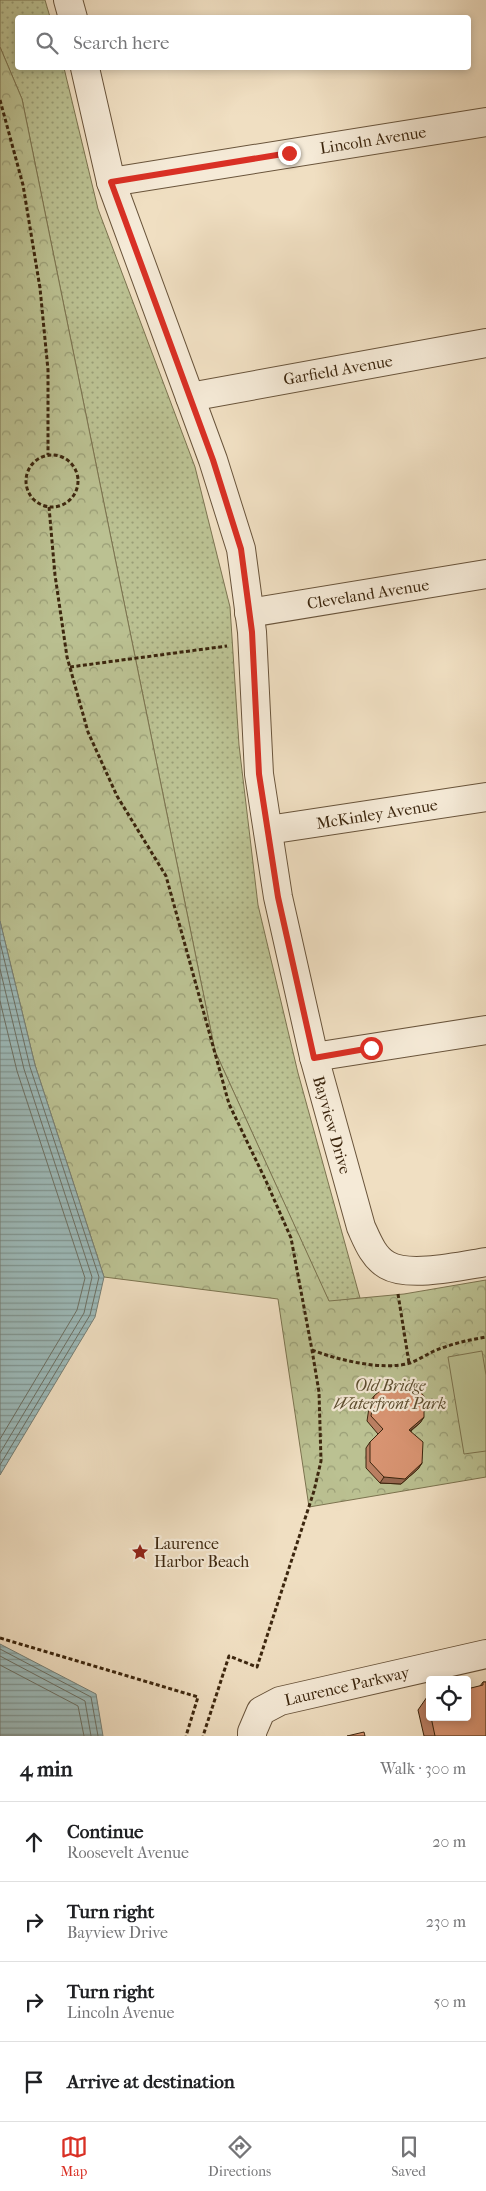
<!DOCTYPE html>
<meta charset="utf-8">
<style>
body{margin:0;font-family:"IM FELL French Canon",serif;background:#f2f2f2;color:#202124}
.controls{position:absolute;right:15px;bottom:15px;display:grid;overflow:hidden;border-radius:5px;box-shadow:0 2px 8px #0003}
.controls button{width:45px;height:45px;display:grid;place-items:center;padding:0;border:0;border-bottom:1px solid #e0e0e0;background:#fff;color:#202124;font:25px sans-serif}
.stop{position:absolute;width:15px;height:15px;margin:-11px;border:4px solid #d93025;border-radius:50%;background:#fff}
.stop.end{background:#d93025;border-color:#fff;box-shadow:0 1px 5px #0008}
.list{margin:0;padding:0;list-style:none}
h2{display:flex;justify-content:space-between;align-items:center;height:65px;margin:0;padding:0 20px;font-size:21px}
h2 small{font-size:16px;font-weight:400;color:#757577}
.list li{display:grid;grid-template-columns:32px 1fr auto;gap:15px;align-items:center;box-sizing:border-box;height:80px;padding:0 20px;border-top:1px solid #e0e0e0}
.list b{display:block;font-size:19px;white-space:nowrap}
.list p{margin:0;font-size:16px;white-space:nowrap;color:#757577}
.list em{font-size:16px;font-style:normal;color:#757577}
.icon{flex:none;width:28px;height:28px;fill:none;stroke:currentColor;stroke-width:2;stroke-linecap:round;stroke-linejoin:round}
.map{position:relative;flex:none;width:486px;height:1736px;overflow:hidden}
.search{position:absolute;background:#fff;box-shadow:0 2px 8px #0003;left:15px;right:15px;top:15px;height:55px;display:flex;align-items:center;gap:12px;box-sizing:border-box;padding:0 18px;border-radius:5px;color:#757577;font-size:19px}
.sheet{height:385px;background:#fff}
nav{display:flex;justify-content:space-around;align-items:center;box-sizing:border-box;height:70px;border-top:1px solid #e0e0e0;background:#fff;font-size:14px;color:#757577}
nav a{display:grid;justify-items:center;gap:2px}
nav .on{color:#d93025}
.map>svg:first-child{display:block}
.grass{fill:url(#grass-dots);stroke:#7c7450}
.park{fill:url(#park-crowns);stroke:#7c7450}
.pitch{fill:#bbc192;stroke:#7c7450}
.water{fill:url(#water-rules);stroke:#767f76}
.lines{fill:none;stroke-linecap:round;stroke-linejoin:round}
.shore{stroke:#6c7064;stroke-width:1}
.minor-casing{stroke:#69543b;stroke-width:30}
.path{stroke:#3c260e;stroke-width:3;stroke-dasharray:4 2.5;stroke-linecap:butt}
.minor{stroke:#f5ead7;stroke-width:28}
.wall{fill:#ba7f62;stroke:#3c260e}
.shaded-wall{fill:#976850;stroke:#3c260e}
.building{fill:#d89472;stroke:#3c260e}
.route{stroke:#d93025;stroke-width:6}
.labels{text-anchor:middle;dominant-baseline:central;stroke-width:4.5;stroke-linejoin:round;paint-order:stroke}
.street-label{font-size:16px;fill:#3c260e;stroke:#f5ead7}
.park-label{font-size:16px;font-style:italic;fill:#5c4d2f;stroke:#f5ead7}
.poi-label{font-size:16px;fill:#3c260e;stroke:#f5ead7;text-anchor:start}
</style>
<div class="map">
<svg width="486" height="1736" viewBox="0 0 486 1736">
<defs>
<pattern id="grass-dots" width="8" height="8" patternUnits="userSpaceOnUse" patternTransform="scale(1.25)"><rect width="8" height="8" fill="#bbc192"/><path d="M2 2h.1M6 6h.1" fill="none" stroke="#999d76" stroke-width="1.8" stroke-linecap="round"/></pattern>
<pattern id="park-crowns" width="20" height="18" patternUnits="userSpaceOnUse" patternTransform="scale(1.25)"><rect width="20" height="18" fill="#bbc192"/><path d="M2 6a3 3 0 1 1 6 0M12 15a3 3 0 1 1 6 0" fill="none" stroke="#999d76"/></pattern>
<pattern id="water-rules" width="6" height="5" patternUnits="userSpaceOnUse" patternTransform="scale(1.25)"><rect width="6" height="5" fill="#9dbbbb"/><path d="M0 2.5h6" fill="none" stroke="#819896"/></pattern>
</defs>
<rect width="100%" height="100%" fill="#f0dfc2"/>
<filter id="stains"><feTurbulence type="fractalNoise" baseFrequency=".004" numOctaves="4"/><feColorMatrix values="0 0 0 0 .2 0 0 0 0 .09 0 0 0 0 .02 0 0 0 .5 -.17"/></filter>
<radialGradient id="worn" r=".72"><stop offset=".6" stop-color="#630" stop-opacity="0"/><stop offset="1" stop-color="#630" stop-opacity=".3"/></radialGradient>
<path class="grass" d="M0,0h45l5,17 -32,1v50h46l34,141 97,258 35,140 9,138 19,160 40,168 62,225 -31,4 -114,-251 -193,-952 -22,-52z"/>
<path class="park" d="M0,47l22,52 193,952 114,250 75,-7 82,-14v197l-177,30 -31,-208 -174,-22 -69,-212 -35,-144z"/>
<path class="pitch" d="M482,1351l4,24v76l-22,3 -16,-97z"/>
<g class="water">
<path d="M0,921l35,144 69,212 -9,40 -95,158z"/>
<path d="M0,1644l96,50 7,42h-103z"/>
</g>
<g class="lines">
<g class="shore">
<path d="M0,942l30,125 69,210 -9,38 -90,150"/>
<path d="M0,969l24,100 68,208 -8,36 -84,140"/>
<path d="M0,1001l17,70 68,207 -8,32 -77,129"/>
<path d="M0,1649l91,48 7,39"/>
<path d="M0,1656l85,45 6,35"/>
<path d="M0,1665l78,41 6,30"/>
</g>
<g class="minor-casing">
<g id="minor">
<path d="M68,0l5,18"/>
<path d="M85,68l26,114 102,278 28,89 11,83 7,142 19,123 36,160 47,170c6,13 12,30 26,38 22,13 74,1 99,-3"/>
<path d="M111,182l375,-60"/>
<path d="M190,397l296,-54"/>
<path d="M249,613l237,-39"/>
<path d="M268,830l218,-33"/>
<path d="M314,1057l172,-27"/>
<path d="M252,1736v-4l9,-21 19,-10 206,-47"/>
</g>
</g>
<g class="path">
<path d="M0,100l23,85 17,103 8,82v85"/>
<circle cx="52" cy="481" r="26"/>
<path d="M49,507l6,68 12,82 21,75 29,64 49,80 63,228 37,77 25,57 21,112 7,42 2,69 -7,30 -57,176 -28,-11 -26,80"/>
<path d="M70,667l157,-21"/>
<path d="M398,1294l11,69"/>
<path d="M312,1350c26,10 71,21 98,13 8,-3 16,-8 24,-12 17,-7 34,-11 52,-14"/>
<path d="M0,1638l198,59 -12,39"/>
</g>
<use href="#minor" class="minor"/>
</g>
<g class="wall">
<path d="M374,1396l50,21 -4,6 -9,8 11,32 -4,6 -17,15 -21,-1 -14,-15v-20l4,-6 8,-8 -11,-13 3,-20z"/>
<path d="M483,1682h3v54h-62l-6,-26 9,-13h3v20h37l13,-31z"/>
</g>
<g class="shaded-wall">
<path d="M424,1417l-4,6 -15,12 4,-5z"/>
<path d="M422,1463l-4,6 -17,15 -21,-1 4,-6z"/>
</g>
<g class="building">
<path d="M410,1381l14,15v21l-15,13 14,12 -1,21 -17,16 -21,-2 -14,-15v-20l13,-13 -12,-13 3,-20 15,-13z"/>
<path d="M483,1682h3v54h-51l-4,-19h36v-28l16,-4z"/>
<path d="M427,1697h3v14z"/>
<path d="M364,1732l1,4h-18z"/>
</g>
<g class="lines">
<path class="route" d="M289,153l-178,29 102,278 28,89 11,83 7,142 19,123 36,161 57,-10"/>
</g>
<defs>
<g id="sight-bare" transform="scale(1.35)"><path d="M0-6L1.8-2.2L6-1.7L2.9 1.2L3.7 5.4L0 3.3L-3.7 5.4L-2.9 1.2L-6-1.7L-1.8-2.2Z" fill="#8f2418" stroke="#f5ead7" stroke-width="2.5" paint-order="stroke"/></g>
</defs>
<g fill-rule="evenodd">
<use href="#sight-bare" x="140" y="1552"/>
</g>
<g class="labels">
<g class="street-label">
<text transform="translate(373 140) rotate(-9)">Lincoln Avenue</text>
<text transform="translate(338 370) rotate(-10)">Garfield Avenue</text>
<text transform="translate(368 594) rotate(-9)">Cleveland Avenue</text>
<text transform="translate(377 814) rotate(-9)">McKinley Avenue</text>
<text transform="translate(332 1125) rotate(74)">Bayview Drive</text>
<text transform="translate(347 1686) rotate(-13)">Laurence Parkway</text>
</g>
<g class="park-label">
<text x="390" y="1385">Old Bridge<tspan x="390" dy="18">Waterfront Park</tspan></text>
</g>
<g class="poi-label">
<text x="154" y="1543">Laurence<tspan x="154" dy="18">Harbor Beach</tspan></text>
</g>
</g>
<rect width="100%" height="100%" filter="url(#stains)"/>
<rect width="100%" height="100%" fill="url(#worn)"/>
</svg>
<div class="controls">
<button><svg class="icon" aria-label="locate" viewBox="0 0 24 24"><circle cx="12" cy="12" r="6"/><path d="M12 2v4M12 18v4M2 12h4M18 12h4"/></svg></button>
</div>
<div class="stop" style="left:371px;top:1048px"></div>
<div class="stop end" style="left:289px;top:153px"></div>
<div class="search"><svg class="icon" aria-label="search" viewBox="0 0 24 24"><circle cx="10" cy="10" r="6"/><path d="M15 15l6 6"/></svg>Search here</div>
</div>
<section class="sheet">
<h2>4 min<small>Walk · 300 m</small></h2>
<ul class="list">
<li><svg class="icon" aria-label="ahead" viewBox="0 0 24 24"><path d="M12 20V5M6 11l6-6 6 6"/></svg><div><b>Continue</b><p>Roosevelt Avenue</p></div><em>20 m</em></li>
<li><svg class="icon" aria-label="right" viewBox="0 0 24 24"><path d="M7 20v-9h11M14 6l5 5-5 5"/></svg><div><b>Turn right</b><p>Bayview Drive</p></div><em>230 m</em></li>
<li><svg class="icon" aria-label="right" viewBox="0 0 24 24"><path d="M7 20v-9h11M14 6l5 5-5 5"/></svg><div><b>Turn right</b><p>Lincoln Avenue</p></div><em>50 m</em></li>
<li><svg class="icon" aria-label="arrive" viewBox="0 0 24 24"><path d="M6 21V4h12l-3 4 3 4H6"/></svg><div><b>Arrive at destination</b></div></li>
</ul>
</section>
<nav>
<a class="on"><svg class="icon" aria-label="map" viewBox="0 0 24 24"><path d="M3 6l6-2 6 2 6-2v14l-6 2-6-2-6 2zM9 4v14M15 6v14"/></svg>Map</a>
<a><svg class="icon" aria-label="directions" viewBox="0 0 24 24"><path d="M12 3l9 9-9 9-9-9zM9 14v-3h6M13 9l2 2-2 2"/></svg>Directions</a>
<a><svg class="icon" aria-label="saved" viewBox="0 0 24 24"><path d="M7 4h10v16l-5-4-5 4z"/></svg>Saved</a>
</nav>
